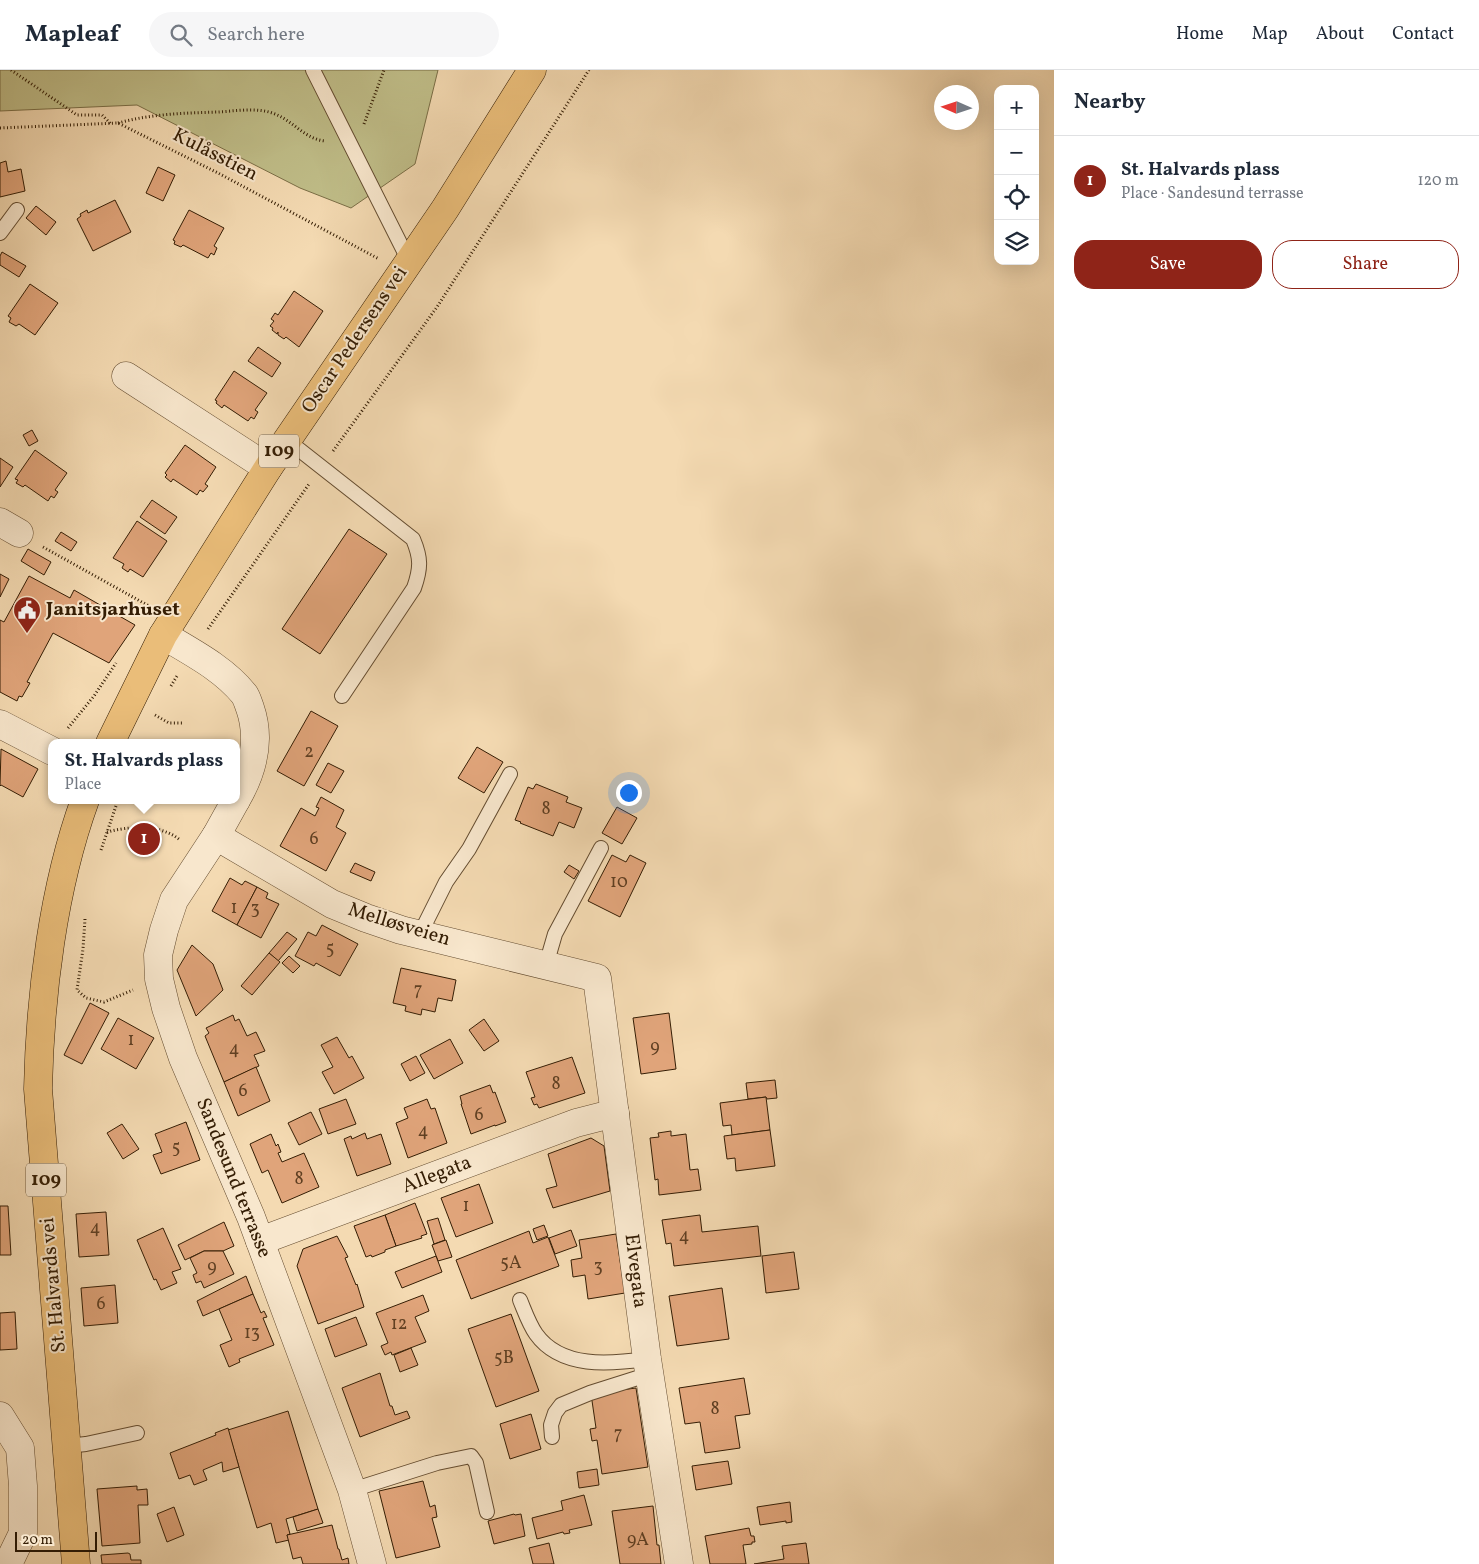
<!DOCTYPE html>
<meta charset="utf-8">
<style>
body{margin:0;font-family:Vollkorn,serif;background:#f6f6f7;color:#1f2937}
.controls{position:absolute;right:15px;top:15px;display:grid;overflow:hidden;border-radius:10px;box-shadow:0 5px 20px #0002}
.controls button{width:45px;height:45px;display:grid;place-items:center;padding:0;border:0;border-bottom:1px solid #e0e1e3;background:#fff;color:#1f2937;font:25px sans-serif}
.compass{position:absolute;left:934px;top:15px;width:45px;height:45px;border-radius:50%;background:#fff;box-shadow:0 5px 20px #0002;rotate:273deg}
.scale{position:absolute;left:15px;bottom:12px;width:82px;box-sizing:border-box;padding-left:5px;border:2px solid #341d04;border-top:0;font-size:14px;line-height:18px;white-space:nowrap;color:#341d04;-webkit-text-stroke:4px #f8e7cd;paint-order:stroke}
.you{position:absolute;left:628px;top:722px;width:18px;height:18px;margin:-12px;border:4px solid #fff;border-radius:50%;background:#1a73e8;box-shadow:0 0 0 8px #1a73e833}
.badge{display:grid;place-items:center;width:32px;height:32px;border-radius:50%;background:#8f2418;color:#fff;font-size:16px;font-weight:700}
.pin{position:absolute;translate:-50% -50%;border:2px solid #fff;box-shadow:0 1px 5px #0006}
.popup{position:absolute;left:48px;top:669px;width:192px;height:65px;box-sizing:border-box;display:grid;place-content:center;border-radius:10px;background:#fff;filter:drop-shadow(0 1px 4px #0005);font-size:16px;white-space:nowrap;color:#747a83}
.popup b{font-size:19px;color:#1f2937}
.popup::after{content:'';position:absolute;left:50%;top:100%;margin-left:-10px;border:10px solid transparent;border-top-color:#fff}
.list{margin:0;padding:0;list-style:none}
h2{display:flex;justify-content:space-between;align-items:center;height:65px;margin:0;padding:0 20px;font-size:21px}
h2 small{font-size:16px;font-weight:400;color:#747a83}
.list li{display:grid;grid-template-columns:32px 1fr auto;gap:15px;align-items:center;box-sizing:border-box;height:90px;padding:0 20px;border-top:1px solid #e0e1e3}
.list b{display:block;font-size:19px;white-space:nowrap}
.list p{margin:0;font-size:16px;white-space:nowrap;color:#747a83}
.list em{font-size:16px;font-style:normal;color:#747a83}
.actions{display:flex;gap:10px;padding:15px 20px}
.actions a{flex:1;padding:11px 0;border:1px solid #8f2418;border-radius:20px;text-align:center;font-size:18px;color:#8f2418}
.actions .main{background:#8f2418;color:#fff}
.icon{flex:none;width:28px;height:28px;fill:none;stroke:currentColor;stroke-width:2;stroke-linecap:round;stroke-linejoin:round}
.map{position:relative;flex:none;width:1054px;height:1494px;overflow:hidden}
header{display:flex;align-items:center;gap:30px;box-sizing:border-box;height:70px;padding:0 25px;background:#fff;border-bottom:1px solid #e0e1e3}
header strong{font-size:24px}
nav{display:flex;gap:28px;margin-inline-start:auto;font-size:18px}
.search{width:350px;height:45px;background:#f6f6f7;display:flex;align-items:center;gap:12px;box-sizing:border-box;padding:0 18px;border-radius:28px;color:#747a83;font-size:19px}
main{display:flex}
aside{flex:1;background:#fff}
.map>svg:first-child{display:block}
.green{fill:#c0be89;stroke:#7a6e46}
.building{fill:#e0a47a;stroke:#341d04}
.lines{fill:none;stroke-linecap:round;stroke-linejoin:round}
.service-casing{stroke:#644c30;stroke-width:16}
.minor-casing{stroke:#644c30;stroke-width:29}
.primary-casing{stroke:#341d04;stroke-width:29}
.path{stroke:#341d04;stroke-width:3;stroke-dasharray:1 2.5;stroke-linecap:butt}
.service{stroke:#f8e7cd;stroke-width:14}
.minor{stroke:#f8e7cd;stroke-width:28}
.primary{stroke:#eabd79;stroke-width:28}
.labels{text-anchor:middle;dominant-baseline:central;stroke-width:4;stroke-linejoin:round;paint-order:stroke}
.number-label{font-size:18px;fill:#5f3f22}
.shield{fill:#f8e7cd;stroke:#6f5a40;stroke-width:1}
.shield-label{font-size:19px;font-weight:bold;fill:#341d04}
.street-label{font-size:20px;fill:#341d04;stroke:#f8e7cd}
.poi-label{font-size:20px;font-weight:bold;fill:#341d04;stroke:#f8e7cd;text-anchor:start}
</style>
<header>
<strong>Mapleaf</strong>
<div class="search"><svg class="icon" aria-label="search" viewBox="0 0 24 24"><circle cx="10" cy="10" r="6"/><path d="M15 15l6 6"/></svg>Search here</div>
<nav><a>Home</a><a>Map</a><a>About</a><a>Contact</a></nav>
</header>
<main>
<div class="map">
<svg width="1054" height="1494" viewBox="0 0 1054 1494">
<rect width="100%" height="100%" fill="#f4dab2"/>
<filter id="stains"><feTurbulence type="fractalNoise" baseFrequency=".004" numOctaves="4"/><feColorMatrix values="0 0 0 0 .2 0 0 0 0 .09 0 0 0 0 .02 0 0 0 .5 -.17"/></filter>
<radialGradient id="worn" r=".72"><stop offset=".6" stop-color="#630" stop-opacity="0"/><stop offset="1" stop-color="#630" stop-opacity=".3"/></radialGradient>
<path class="green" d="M0,0h438l-23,94 -64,44 -51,-20 -163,-83 -137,6z"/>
<g class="building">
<path d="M6,91l2,11 13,-3 4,22 -25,6v-34z"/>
<path d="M158,97l17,8 -12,26 -17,-8z"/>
<path d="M115,130l16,32 -38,19 -16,-32 4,-3 -1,-2 7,-4 1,3z"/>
<path d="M36,136l20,16 -10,13 -20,-17z"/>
<path d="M189,140l35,18 -10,18 3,2 -3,7 -3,-2 -3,5 -25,-13 -2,2 -7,-3 1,-3 -2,-1z"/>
<path d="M2,182l24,14 -7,11 -19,-12v-9z"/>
<path d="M30,214l28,19 -23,32 -16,-11 -3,2 -7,-4 2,-4 -3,-2z"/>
<path d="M294,221l29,20 -24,36 -13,-10 -2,2 -6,-4v-3l-1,2 -5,-4 1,-2 -3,-2 4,-5 -3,-2 4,-6 3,2z"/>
<path d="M258,277l23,16 -9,14 -24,-16z"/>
<path d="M234,301l33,22 -12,17 3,2 -4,7 -3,-2 -3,4 -24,-16 -2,3 -6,-5 1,-2 -2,-1z"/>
<path d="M32,360l6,11 -9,5 -6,-11z"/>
<path d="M185,375l31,22 -11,17 3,2 -5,6 -3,-2 -3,5 -24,-16 -2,3 -6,-5 2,-2 -2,-2z"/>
<path d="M35,380l32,23 -12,17 3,2 -4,6 -3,-2 -3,5 -23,-16 -2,2 -7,-4 2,-3 -3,-1z"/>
<path d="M0,388l13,9 -13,20z"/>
<path d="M152,430l25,17 -12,17 -25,-17z"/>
<path d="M137,451l30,20 -24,36 -13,-8 -2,3 -6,-4 2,-4 -11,-6z"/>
<path d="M349,459l38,25 -67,100 -38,-25z"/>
<path d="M61,462l16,10 -6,9 -16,-10z"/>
<path d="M28,479l23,13 -7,13 -23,-14z"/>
<path d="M0,504l9,5 -9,18z"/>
<path d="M29,506l41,22 4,-8 61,35 -26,38 -56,-30 -26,49 3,1 -8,14 -3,-1 -2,5 -17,-9v-72l4,2z"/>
<path d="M311,641l27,15 -34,60 -27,-15z"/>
<path d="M477,677l26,15 -19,31 -26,-15z"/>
<path d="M1,679l37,20 -15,28 -22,-12 -1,1z"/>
<path d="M328,693l16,8 -13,22 -15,-8z"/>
<path d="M536,714l32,13 -2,5 16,6 -8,20 -15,-6 -6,14 -33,-13 1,-1 -6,-2 13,-33 5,2z"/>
<path d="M321,727l23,13 -8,17 10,6 -20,38 -46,-25 21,-38 14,8 4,-8 -3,-1z"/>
<path d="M617,737l20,11 -15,26 -20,-11z"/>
<path d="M612,785l14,7 4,-7 16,8 -26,54 -32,-16z"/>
<path d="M355,793l20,9 -4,9 -21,-9z"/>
<path d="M569,795l10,6 -5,8 -10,-7z"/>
<path d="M230,808l12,7 3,-4 12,6 -20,38 -25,-14z"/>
<path d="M257,817l11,6 -2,5 13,6 -18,34 -24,-13z"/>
<path d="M322,855l36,19 -18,32 -24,-13 -2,3 -19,-10 13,-24 8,4z"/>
<path d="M287,862l10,7 -19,22 -9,-8z"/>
<path d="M192,875l21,19 10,26 -27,26 -19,-46z"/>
<path d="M269,883l11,9 -28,33 -11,-9z"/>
<path d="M289,886l11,10 -7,7 -11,-10z"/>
<path d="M401,898l55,12 -4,21 -14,-3 -3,14 -13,-3 -1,6 -16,-4 1,-5 -13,-3z"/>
<path d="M90,933l19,10 -27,51 -18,-9z"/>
<path d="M669,943l7,56 -35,5 -8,-56z"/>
<path d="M233,945l2,6 4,-2 8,17 9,-4 9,19 -11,4 5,11 -35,16 -19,-46 4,-3 -3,-5z"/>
<path d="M118,948l36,20 -18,31 -35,-20z"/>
<path d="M484,949l15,22 -15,10 -15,-21z"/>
<path d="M337,967l12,21 3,-2 12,22 -30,16 -12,-22 11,-5 -12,-22z"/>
<path d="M450,969l13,24 -29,16 -14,-24z"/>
<path d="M416,986l9,17 -15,8 -9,-17z"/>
<path d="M572,987l13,36 -46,15 -2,-4 -3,1 -3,-7 4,-1 -9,-25z"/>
<path d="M256,997l14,34 -32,15 -14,-34z"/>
<path d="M775,1010l2,18 -10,1 -1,-2 -18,2 -2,-16z"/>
<path d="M490,1015l3,8 2,-1 11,30 -11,4v-1l-24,9 -10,-30h1l-2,-8z"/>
<path d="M766,1027l4,33 -38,5 -1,-10 -8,1 -3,-23z"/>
<path d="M346,1029l10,25 -28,10 -9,-25z"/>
<path d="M427,1029l4,10 4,-1 12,35 -39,15 -12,-35 12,-5 -4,-10z"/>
<path d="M311,1042l11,22 -23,11 -11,-22z"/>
<path d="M186,1052l14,38 -39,14 -8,-19 9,-3 -7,-18z"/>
<path d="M122,1054l17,25 -16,10 -16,-26z"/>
<path d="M770,1060l5,36 -39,5 -1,-13 -8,1 -3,-23z"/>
<path d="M671,1061v5l15,-2 4,36 8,-1 3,21 -42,5 -1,-16 -3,1 -5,-42 9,-1 -1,-4z"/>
<path d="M365,1063l2,6 14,-5 10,30 -34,12 -13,-37 7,-3 1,3z"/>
<path d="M271,1064l5,12 2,-2 3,8 -3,1 4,9 22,-9 15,34 -37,16 -14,-33 -6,3 -12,-29z"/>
<path d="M591,1068l13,8 6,45 -57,17 -7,-19 11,-3 -9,-32z"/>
<path d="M479,1114l14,39 -37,14 -15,-39z"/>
<path d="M415,1133l12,31 -6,2 1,2 -26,8 -11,-31z"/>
<path d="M0,1136h8l3,49h-11z"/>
<path d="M106,1142l3,43 -30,2 -3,-43z"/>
<path d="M385,1145l11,31 -11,4v2l-13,5 -1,-2 -5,2 -12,-31z"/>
<path d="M700,1145l2,17 56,-6 3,30 -87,10 -3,-23 -5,1 -4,-24z"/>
<path d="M438,1148l7,22 -11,4 -7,-23z"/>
<path d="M224,1152l10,24 -11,5h-19l-19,9 -7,-15z"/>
<path d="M544,1155l4,11 -11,4 -4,-11z"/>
<path d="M163,1158l18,41 -9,3 5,11 -16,7 -5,-11 -2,1 -17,-40z"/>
<path d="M571,1160l6,16 -22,8 -6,-16z"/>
<path d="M529,1161l4,12 15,-6 11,29 -88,33 -15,-39z"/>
<path d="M616,1164l9,59 -37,6 -3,-24 -12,2 -2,-17 11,-2 -3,-18z"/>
<path d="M337,1166l11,21 -3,1 11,27 1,-1 7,23 -46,17 -21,-58 6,-17z"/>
<path d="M446,1170l6,17 -14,4 -6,-16z"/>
<path d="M204,1181h19l11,23 -30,14 -3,-7 -5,2 -3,-8 4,-2 -7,-15z"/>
<path d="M794,1182l5,37 -33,4 -4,-37z"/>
<path d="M436,1186l6,16 -40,16 -7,-16z"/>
<path d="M246,1206l7,18 -50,22 -6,-15z"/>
<path d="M115,1215l3,38 -34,3 -3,-38z"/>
<path d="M722,1218l7,51 -52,7 -8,-50z"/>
<path d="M253,1224l8,19 3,-2 3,6 -4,1 11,27 -35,14 1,3 -11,5 -9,-22 12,-5 -13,-31z"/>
<path d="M423,1225l6,16 -14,6 11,25 -34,13 -1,-3 -6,3 -4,-9 7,-3 -12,-30z"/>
<path d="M15,1242l2,37 -17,1v-37z"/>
<path d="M511,1244l28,77 -43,16 -28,-78z"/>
<path d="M356,1247l11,28 -32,12 -10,-28z"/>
<path d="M411,1278l7,17 -18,7 -6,-17z"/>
<path d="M380,1303l10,33h2l3,9 12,-4 3,7 -50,19 -18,-49z"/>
<path d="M744,1308l6,36 -15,2 5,32 -35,5 -5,-31 -15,2 -6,-36z"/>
<path d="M636,1318l12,79 -46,7 -5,-34 -5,1 -2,-12 6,-1 -5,-34z"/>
<path d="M288,1341l30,98 -32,10 4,15 -3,1 2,5 -13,3 -5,-20 -14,5 -29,-98z"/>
<path d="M531,1344l10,35 -31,10 -10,-35z"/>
<path d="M228,1358l11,39 -16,5 -1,-10 -19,8 4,10 -13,5 -4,-10 -11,4 -9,-26 46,-18 -1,-2z"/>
<path d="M728,1391l4,23 -36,6 -4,-24z"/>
<path d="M597,1399l2,16 -20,3 -2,-16z"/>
<path d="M423,1411l7,26 5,-2 2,12 -5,1 8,29 -44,11 -17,-67z"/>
<path d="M137,1416v4l10,-1 1,16h-10l2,38 -38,3 -5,-57z"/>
<path d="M584,1425l8,30 -23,5 1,3 -6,1 -1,-2 -26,7 -5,-21 31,-8 -2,-9z"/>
<path d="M790,1432l2,20 -6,1v-2l-26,4 -3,-18z"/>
<path d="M653,1436l4,39h2l2,19h-41l-8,-53z"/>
<path d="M174,1437l10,28 -17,7 -10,-28z"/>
<path d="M318,1439l5,14 -26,8 -4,-14z"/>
<path d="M514,1444l1,1 6,-1 4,22 -31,8 -6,-23z"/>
<path d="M332,1455l6,24h1l3,11 6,-2 1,6h-46l-2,-7 -8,2 -6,-24z"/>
<path d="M749,1458l2,8h3l1,6h-3v2l-9,1 3,19h-36l-5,-28z"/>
<path d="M549,1473l5,21h-21l-4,-16z"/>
<path d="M806,1473l3,21h-55l30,-5 -2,-13z"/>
<path d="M128,1483l2,1 1,6h10v4h-39l-1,-9z"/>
</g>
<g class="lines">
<g class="service-casing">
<g id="service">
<path d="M313,0l96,191"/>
<path d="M0,163l17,-23"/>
<path d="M287,370l126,99c8,19 8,29 1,49l-72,108"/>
<path d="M420,864l26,-52 23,-33 41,-75"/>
<path d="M546,895l9,-31 46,-86"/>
<path d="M520,1230c5,12 9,24 16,34 25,35 74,30 111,25"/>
<path d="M552,1367l-1,-12 4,-12 6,-8 29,-12 60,-19"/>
<path d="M67,1376l19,-2 51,-11"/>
<path d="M352,1420l85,-27 34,-7 5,7 11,49"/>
</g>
</g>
<g class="minor-casing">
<g id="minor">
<path d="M126,306l142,92"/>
<path d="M0,452l19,11"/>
<path d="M163,565c28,17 60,33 81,59 3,4 4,9 6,14 11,32 3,63 -14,92"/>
<path d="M0,654l52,27"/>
<path d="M236,730l-20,36 -42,64 -10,30 -6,25 1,24 7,29 17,50 68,159 101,273 20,74"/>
<path d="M216,766l116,68 34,14 35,12 196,48 50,381 32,205"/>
<path d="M260,1171l316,-118 39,-10"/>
<path d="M0,1346l20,32 3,38v47l-15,31"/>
</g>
</g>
<g class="primary-casing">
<g id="primary">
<path d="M110,673l53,-108 105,-167 177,-259 87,-139"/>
<path d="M76,1494l-38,-475c2,-94 15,-201 47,-289"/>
</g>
</g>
<g class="path">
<path d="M11,0l66,45h25l9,9"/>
<path d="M118,53c33,-9 66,-10 100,-11 18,-1 40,-5 57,2 18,7 30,25 50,27"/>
<path d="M364,54l20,-54"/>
<path d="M0,58l118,-5 100,50 161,86"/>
<path d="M333,381l104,-144 152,-237"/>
<path d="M43,477l106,59"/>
<path d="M208,559l101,-145"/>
<path d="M171,616l6,-10"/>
<path d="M155,645l14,8h13"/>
<path d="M68,658l26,-32 22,-33"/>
<path d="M107,762c23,-6 54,-8 73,8"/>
<path d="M101,780l17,-50"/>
<path d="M85,849l-2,30 -6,41 9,8 18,4 29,-12"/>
</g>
<use href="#service" class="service"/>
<use href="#minor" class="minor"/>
<use href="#primary" class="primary"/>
</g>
<defs>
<g id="civic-pin" transform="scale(1.4375)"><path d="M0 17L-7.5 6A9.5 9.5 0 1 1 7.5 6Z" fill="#8f2418" stroke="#f8e7cd"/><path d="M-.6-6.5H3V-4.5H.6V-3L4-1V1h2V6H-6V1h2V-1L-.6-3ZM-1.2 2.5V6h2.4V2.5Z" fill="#fff"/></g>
</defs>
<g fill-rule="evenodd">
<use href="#civic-pin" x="27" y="540"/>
</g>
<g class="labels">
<g class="number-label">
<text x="309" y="682">2</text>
<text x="546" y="739">8</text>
<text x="314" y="769">6</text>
<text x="619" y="812">10</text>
<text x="234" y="838">1</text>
<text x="255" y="839">3</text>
<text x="330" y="879">5</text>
<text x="418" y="920">7</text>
<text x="131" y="970">1</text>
<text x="655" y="977">9</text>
<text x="234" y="979">4</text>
<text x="556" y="1014">8</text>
<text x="243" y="1021">6</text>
<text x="479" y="1045">6</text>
<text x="423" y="1061">4</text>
<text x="176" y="1078">5</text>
<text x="299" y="1109">8</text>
<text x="466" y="1136">1</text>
<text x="95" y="1158">4</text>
<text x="684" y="1166">4</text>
<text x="511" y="1193">5A</text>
<text x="212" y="1197">9</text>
<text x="598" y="1197">3</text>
<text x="101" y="1234">6</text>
<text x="399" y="1254">12</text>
<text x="252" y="1263">13</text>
<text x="504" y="1288">5B</text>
<text x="715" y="1339">8</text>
<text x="618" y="1364">7</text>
<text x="638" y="1470">9A</text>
</g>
<g class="shield">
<rect x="259" y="364.5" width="40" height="33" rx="4"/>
<rect x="26" y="1093.5" width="40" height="33" rx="4"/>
</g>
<g class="shield-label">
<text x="279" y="381">109</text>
<text x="46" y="1110">109</text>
</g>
<g class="street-label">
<text transform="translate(215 85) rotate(27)">Kulåsstien</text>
<text transform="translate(355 270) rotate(-56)">Oscar Pedersens vei</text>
<text transform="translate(399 855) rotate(17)">Melløsveien</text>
<text transform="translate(437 1105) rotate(-21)">Allegata</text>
<text transform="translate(233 1108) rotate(68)">Sandesund terrasse</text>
<text transform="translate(635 1201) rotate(83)">Elvegata</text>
<text transform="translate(54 1215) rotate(-95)">St. Halvards vei</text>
</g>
<g class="poi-label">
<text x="46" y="540">Janitsjarhuset</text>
</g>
</g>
<rect width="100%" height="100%" filter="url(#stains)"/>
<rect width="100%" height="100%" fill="url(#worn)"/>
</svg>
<div class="controls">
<button>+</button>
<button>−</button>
<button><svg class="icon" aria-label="locate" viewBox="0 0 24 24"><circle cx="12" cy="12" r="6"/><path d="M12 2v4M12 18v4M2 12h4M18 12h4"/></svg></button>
<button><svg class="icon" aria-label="layers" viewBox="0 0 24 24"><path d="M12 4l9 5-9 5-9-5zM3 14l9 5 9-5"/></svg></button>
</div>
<svg class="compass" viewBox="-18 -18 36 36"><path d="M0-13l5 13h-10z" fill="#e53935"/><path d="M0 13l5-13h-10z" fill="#747a83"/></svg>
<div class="scale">20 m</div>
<div class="you"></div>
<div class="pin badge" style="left:144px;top:769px">1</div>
<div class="popup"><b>St. Halvards plass</b>Place</div>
</div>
<aside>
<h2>Nearby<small></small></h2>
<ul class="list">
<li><span class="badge">1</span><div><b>St. Halvards plass</b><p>Place · Sandesund terrasse</p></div><em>120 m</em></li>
</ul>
<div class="actions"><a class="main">Save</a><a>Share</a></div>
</aside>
</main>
